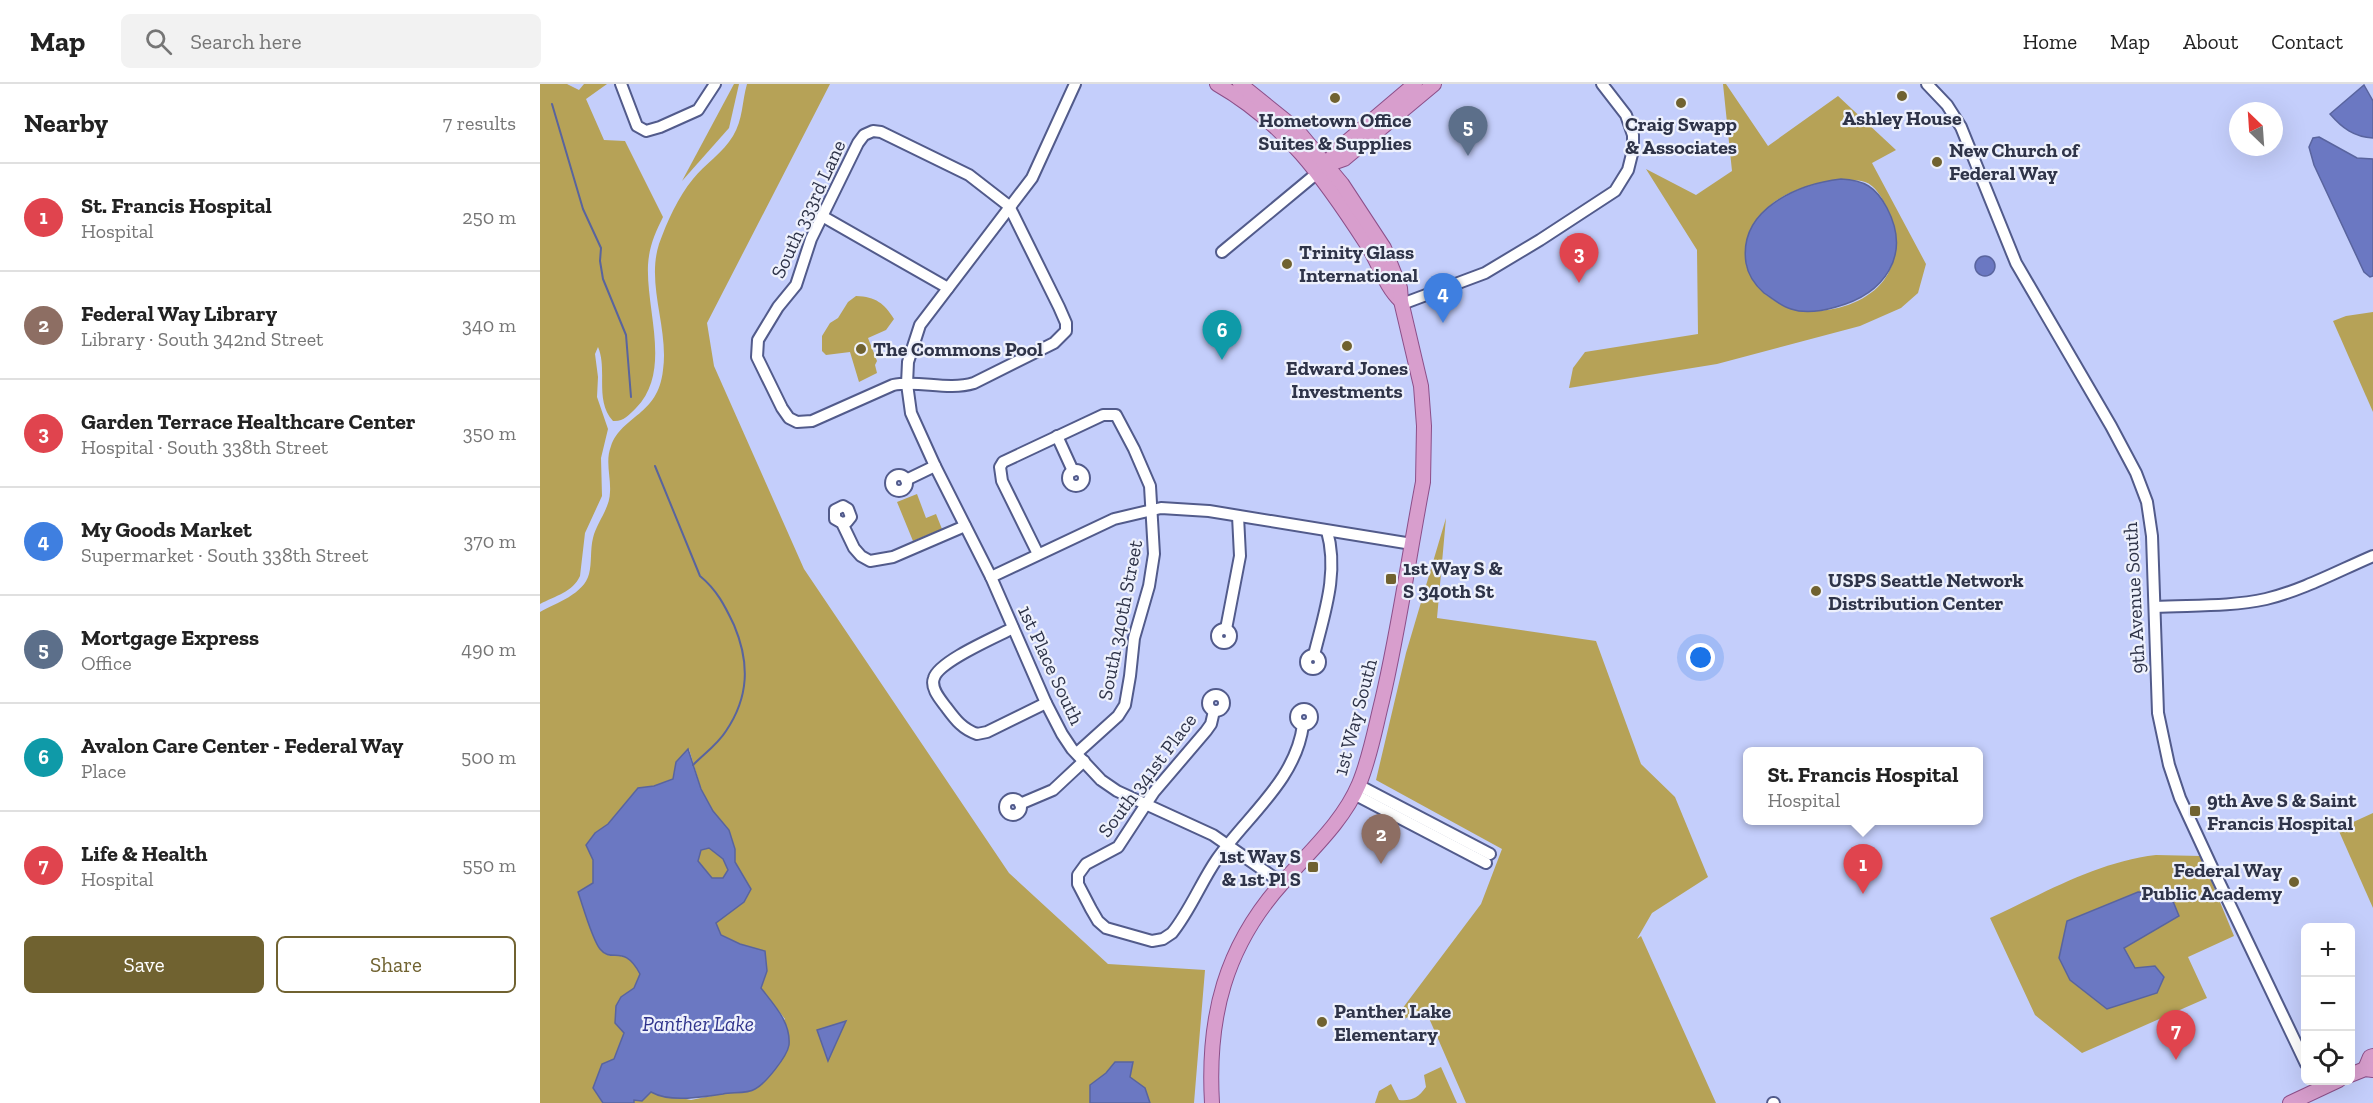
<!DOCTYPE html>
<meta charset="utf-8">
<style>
body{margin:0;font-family:"Zilla Slab",serif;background:#f2f2f2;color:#222}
.controls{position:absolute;right:18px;bottom:18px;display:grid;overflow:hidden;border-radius:9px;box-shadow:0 6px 24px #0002}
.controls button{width:54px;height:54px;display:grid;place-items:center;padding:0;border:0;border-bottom:2px solid #e0e0e0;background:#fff;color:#222;font:30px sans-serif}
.compass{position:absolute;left:1689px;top:18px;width:54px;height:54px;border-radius:50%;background:#fff;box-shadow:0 6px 24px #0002;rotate:335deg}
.you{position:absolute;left:1161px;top:574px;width:21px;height:21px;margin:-15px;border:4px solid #fff;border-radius:50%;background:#1a73e8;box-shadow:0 0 0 9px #1a73e833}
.badge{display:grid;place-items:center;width:39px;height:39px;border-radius:50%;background:#706230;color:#fff;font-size:20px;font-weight:700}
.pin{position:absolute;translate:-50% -50px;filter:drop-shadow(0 2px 3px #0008)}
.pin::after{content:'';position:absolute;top:32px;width:21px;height:18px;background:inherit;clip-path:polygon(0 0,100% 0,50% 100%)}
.popup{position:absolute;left:1203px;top:663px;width:240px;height:78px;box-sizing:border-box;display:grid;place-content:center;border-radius:9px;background:#fff;filter:drop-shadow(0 2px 4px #0005);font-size:20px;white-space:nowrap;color:#767676}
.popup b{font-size:22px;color:#222}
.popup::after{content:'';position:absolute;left:50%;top:100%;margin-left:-12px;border:12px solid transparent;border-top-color:#fff}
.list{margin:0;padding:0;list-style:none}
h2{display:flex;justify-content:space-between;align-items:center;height:78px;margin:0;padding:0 24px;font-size:26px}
h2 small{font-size:20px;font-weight:400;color:#767676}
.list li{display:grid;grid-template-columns:39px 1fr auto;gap:18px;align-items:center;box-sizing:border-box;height:108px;padding:0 24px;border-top:2px solid #e0e0e0}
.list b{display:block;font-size:22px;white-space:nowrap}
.list p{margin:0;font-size:20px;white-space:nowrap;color:#767676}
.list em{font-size:20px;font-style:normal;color:#767676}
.actions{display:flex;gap:12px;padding:18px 24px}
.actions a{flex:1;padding:14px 0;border:2px solid #706230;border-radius:9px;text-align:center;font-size:21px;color:#706230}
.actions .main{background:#706230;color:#fff}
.icon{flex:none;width:33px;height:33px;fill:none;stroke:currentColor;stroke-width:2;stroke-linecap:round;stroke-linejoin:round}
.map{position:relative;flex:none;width:1833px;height:1019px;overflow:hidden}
header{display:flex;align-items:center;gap:36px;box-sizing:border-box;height:84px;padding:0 30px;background:#fff;border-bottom:2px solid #e0e0e0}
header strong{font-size:28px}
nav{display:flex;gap:33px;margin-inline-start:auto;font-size:21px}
.search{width:420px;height:54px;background:#f2f2f2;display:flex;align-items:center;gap:15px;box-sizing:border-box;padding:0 21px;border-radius:9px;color:#767676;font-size:22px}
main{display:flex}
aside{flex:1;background:#fff}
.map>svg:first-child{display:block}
.green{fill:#b6a257;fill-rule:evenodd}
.water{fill:#6b78c2;stroke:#59649e;stroke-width:1.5;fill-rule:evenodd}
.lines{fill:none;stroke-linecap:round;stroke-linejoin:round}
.stream{stroke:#59649e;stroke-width:2}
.minor-casing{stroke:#525b8b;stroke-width:14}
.major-casing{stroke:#8c4f89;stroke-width:16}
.minor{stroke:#fff;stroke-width:10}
.major{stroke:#d89ecd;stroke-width:14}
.poi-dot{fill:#706230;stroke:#eef1fc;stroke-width:2}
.labels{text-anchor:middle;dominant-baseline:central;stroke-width:4.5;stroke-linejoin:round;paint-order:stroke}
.poi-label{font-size:20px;font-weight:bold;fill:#2f3449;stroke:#eef1fc;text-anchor:start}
.street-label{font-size:20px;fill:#2f3449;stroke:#eef1fc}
.water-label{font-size:21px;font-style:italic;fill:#30348c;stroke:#eef1fc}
</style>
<header>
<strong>Map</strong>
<div class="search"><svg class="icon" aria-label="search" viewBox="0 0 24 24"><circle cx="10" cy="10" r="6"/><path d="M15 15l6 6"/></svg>Search here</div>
<nav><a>Home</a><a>Map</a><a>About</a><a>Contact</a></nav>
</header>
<main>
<aside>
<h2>Nearby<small>7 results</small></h2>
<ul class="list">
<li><span class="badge" style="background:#e0444e">1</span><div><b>St. Francis Hospital</b><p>Hospital</p></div><em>250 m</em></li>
<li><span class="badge" style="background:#8d6e63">2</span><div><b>Federal Way Library</b><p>Library · South 342nd Street</p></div><em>340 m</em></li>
<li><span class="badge" style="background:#e0444e">3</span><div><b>Garden Terrace Healthcare Center</b><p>Hospital · South 338th Street</p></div><em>350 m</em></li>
<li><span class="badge" style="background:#3f7fe0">4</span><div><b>My Goods Market</b><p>Supermarket · South 338th Street</p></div><em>370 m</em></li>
<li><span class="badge" style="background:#5c6f8a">5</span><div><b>Mortgage Express</b><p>Office</p></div><em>490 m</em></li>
<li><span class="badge" style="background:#0f9aa8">6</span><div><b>Avalon Care Center - Federal Way</b><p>Place</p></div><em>500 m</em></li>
<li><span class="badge" style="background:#e0444e">7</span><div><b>Life &amp; Health</b><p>Hospital</p></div><em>550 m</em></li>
</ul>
<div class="actions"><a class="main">Save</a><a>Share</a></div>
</aside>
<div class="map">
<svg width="1833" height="1019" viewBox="0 0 1833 1019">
<rect width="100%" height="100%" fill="#c4cefb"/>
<g class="green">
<path d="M0,0h27l12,6 5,-6h23l-21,15 18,41 21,1 38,76c-8,16 -14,30 -15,48 -2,47 24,106 -12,143 -7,7 -13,14 -23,13 -19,-21 -5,-51 -15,-74l-3,7 3,23 -1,20 11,32 -7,29 1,38 -17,37 -5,43c-7,16 -25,20 -40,28z"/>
<path d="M194,0h5l-10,44 -47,53z"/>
<path d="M207,0h83l-123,239 7,43 90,203 205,304 99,91 97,6 -11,133h-560l-1,-4 18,-7 40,8 30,-6 64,-75 -24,-31 6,-17 -2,-20 -25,-7 -19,-9 -6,-13 35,-33 -15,-27v-13l-6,-19 -16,-19 -12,-22 -12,-40 -13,13 -3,17 -19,7 -16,2 -30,36 -13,9 -8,12 6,15v23l-15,9c6,15 14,49 24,59 14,13 22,-7 38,23l-6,14 -13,9 3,36 -10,26 -11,44h-63v-491c16,-9 44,-18 49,-38 3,-11 1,-24 4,-36 4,-16 17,-30 17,-46 1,-15 -5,-31 1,-46 11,-31 47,-30 52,-76 6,-42 -17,-85 -4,-126 8,-22 19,-47 34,-65 12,-15 30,-26 40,-43 10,-16 9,-35 14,-52z"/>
<path d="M1183,0h3l42,62 70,-50 58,54 -24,13 54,101 -8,29 -17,15 -41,18 -143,38 -148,24 4,-20 12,-16 113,-18 -1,-84 -51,-81 50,26 36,-24zM1289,97c10,0 26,-2 36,1 10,3 17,16 21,24 12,22 14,52 -2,74 -23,31 -81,41 -112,19 -16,-12 -30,-29 -26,-50 1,-8 9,-17 13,-24 4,-7 8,-18 15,-23 16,-11 35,-17 55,-21z"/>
<path d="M316,212c20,1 28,7 38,23l-8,11 -18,8 9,23 -2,4 2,8 -18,9 -9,-30 -24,3 -4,-4v-15l8,-13 8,-5 10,-16z"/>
<path d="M1833,228v100l-40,-91 13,-5z"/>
<path d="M377,410l9,24 10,-4 6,15 -29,12 -16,-39z"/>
<path d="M906,434l-9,100 159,23 45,123 34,33 33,80 -56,36 -15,26 4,-3 75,167h-250l-41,-94 -23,11 -6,-3 85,-113 21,-55 -126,-69 30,-127z"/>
<path d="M1833,729v95l-35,-79z"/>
<path d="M169,764l14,11 5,11 -4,8h-12l-14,-17 3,-11z"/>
<path d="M1616,771l45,1 33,80 -46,21 19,41 -125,55 -47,-38 -45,-97c53,-24 106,-56 166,-63zM1638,832l-55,32 12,21 -68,-48z"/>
<path d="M901,983l16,36h-82l4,-12 12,-7 8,16c13,1 19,-2 27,-13l-2,-12z"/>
</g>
<g class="water">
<path d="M1824,1l9,16v37c-19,-1 -31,-10 -43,-24z"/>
<path d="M1779,53l38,21 16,1v117l-3,1 -6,-5 -50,-107 -5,-18 4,-9z"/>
<path d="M1301,95c23,1 35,8 46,29 25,48 -3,86 -51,99 -14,4 -31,7 -45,2 -10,-3 -18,-10 -27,-16 -9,-8 -16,-18 -18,-30 -8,-54 52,-79 95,-84z"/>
<circle cx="1445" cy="182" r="10"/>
<path d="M148,665l13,40 12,22 16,19 6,19v13l16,27 -7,13 -28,21 5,12 19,9 25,7 2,20 -6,17c13,17 30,34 28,57 -2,12 -24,39 -34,44 -8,5 -23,3 -32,5 -23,3 -52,9 -72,-2l-9,9 -8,-1v3h-31l-10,-15 9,-24 12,-5 10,-26 -9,-10 1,-17 5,-9 13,-9 6,-14c-16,-31 -28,-10 -40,-25 -8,-10 -17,-43 -22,-57l15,-9v-23l-7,-15 9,-12 13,-9 30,-36 16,-2 19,-7 3,-17zM169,764l14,11 5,11 -5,8h-11l-14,-17 3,-11z"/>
<path d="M1598,808l32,2 9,22 -55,32 11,20 20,-2 9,11 -7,16 -50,16 -37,-29 -11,-22 8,-37z"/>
<path d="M306,937l-18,40 -11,-31z"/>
<path d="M575,978h18l-3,15 15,11 5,15h-60v-18l16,-12z"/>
</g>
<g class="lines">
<g class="stream">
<path d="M12,20l31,105 18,39 -1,13 3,18 23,56 5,62"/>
<path d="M115,382l45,110c17,14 25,30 34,49 16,38 15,72 -8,106 -8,13 -22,23 -33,34"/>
</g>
<g class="minor-casing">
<g id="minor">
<path d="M81,0l16,42 9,5 14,-4 38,-17 17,-26"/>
<path d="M535,0l-43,94 -112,147 -12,37 -1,22 4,29 24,53 56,111 55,126 16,31 10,15 29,31 16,11 96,44 69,48"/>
<path d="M1387,0l20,21 14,22 55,136 95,163 25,47 11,29 5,34 6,177 11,52 11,33 31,67 95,199"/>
<path d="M333,47l8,1 88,43 40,31 50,101 7,16v8l-12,12 -80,40c-26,8 -55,-3 -81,2l-81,36 -15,1 -8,-4 -7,-10 -25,-51 1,-17 20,-33 18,-22 15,-46 47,-96 6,-8z"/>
<path d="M282,132l126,72"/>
<path d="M682,168l100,-83"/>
<path d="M862,220l83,-31 55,-33 75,-49 13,-21 5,-20v-15l-7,-20 -24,-31"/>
<path d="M517,352l16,35"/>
<circle cx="536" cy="394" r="8"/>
<circle cx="359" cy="399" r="8"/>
<path d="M366,396l29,-14"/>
<path d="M302,439l5,-1 4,-5 -3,-8 -5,-3 -8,4v9l7,4 12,25 7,8 9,5 23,-4 72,-31"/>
<path d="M498,470l-36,-73 -2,-14 3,-5 100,-47h13l18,34 16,37 4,68 -5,32 -15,52 -4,38 -5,29 -7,11 -41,37"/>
<path d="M451,493l123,-58 47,-11 48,3 203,33"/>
<path d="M1615,523c36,-2 75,0 111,-8 37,-9 72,-28 107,-43"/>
<path d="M473,544c-17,9 -74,33 -79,50 -4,10 6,21 12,29 9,12 16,22 31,27l10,-2 59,-29"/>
<circle cx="684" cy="552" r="7"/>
<path d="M686,545l14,-73 -2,-40"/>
<circle cx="773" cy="578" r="7"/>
<path d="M774,571c10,-41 25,-82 13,-124"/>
<circle cx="676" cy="619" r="8"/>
<circle cx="764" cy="633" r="8"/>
<path d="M674,627l-3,13 -5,7 -52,61 -36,55 -32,17 -8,11v9l13,25 7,12 8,7 46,13 11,-2 9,-6c18,-22 29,-51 45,-74 30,-43 79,-79 86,-134"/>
<path d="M818,701l132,69"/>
<path d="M814,710l132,69"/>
<circle cx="473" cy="723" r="8"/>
<path d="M480,720l33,-14 31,-29"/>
<path d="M1233,1019h1"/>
</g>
</g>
<g class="major-casing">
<g id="major">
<path d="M677,0c68,39 107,94 149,159 13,19 18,42 35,58"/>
<path d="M787,81l17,-6 90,-75"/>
<path d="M787,81l9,-14 79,-67"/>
<path d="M1825,985l5,-12 3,-1"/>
<path d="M1810,991l15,-6 8,1"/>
<path d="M672,1019c-5,-86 13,-157 72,-222 26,-30 59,-59 75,-97 11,-26 16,-55 23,-83 17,-72 27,-146 41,-219l1,-56 -3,-40 -20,-85 -1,-13 -16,-40 -42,-64 -45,-54 -57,-46"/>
<path d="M1750,1019l49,-23"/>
</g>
</g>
<use href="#minor" class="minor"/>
<use href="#major" class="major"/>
</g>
<g class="poi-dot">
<circle cx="1362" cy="12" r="6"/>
<circle cx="795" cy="14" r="6"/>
<circle cx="1141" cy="19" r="6"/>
<circle cx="1397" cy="78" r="6"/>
<circle cx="747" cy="180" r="6"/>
<circle cx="807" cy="262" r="6"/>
<circle cx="321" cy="265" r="6"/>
<rect x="845" y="489" width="12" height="12" rx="3"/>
<circle cx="1276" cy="507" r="6"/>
<rect x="1649" y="721" width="12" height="12" rx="3"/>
<rect x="767" y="777" width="12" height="12" rx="3"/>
<circle cx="1754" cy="798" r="6"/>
<circle cx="782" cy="938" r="6"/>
</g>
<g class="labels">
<g class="poi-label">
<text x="1362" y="34" text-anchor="middle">Ashley House</text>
<text x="795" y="36" text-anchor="middle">Hometown Office<tspan x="795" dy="23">Suites &amp; Supplies</tspan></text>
<text x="1141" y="40" text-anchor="middle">Craig Swapp<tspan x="1141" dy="23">&amp; Associates</tspan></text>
<text x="1409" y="66">New Church of<tspan x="1409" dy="23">Federal Way</tspan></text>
<text x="759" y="168">Trinity Glass<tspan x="759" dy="23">International</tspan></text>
<text x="333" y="265">The Commons Pool</text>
<text x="807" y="284" text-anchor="middle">Edward Jones<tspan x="807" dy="23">Investments</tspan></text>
<text x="863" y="484">1st Way S &amp;<tspan x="863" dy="23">S 340th St</tspan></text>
<text x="1288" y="496">USPS Seattle Network<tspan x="1288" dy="23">Distribution Center</tspan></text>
<text x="1667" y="716">9th Ave S &amp; Saint<tspan x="1667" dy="23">Francis Hospital</tspan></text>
<text x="761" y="772" text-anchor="end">1st Way S<tspan x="761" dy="23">&amp; 1st Pl S</tspan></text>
<text x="1742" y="786" text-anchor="end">Federal Way<tspan x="1742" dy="23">Public Academy</tspan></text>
<text x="794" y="927">Panther Lake<tspan x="794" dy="23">Elementary</tspan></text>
</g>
<g class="street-label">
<text transform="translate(268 125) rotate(-65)">South 333rd Lane</text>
<text transform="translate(1594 514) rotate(-93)">9th Avenue South</text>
<text transform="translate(580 536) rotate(-79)">South 340th Street</text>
<text transform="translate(511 581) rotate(65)">1st Place South</text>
<text transform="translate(815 633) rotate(-75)">1st Way South</text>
<text transform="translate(607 691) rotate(-53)">South 341st Place</text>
</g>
<g class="water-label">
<text x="158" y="939">Panther Lake</text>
</g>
</g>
</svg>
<div class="controls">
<button>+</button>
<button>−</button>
<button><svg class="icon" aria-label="locate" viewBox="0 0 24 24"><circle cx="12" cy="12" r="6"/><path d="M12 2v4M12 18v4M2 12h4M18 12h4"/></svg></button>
</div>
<svg class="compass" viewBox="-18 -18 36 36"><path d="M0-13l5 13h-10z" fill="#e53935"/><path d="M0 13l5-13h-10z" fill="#767676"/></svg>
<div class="you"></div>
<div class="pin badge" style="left:1323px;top:810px;background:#e0444e">1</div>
<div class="popup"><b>St. Francis Hospital</b>Hospital</div>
<div class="pin badge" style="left:841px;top:780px;background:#8d6e63">2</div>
<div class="pin badge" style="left:1039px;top:199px;background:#e0444e">3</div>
<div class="pin badge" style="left:903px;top:239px;background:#3f7fe0">4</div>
<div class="pin badge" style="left:928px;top:72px;background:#5c6f8a">5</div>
<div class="pin badge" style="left:682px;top:276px;background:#0f9aa8">6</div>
<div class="pin badge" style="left:1636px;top:976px;background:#e0444e">7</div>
</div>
</main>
